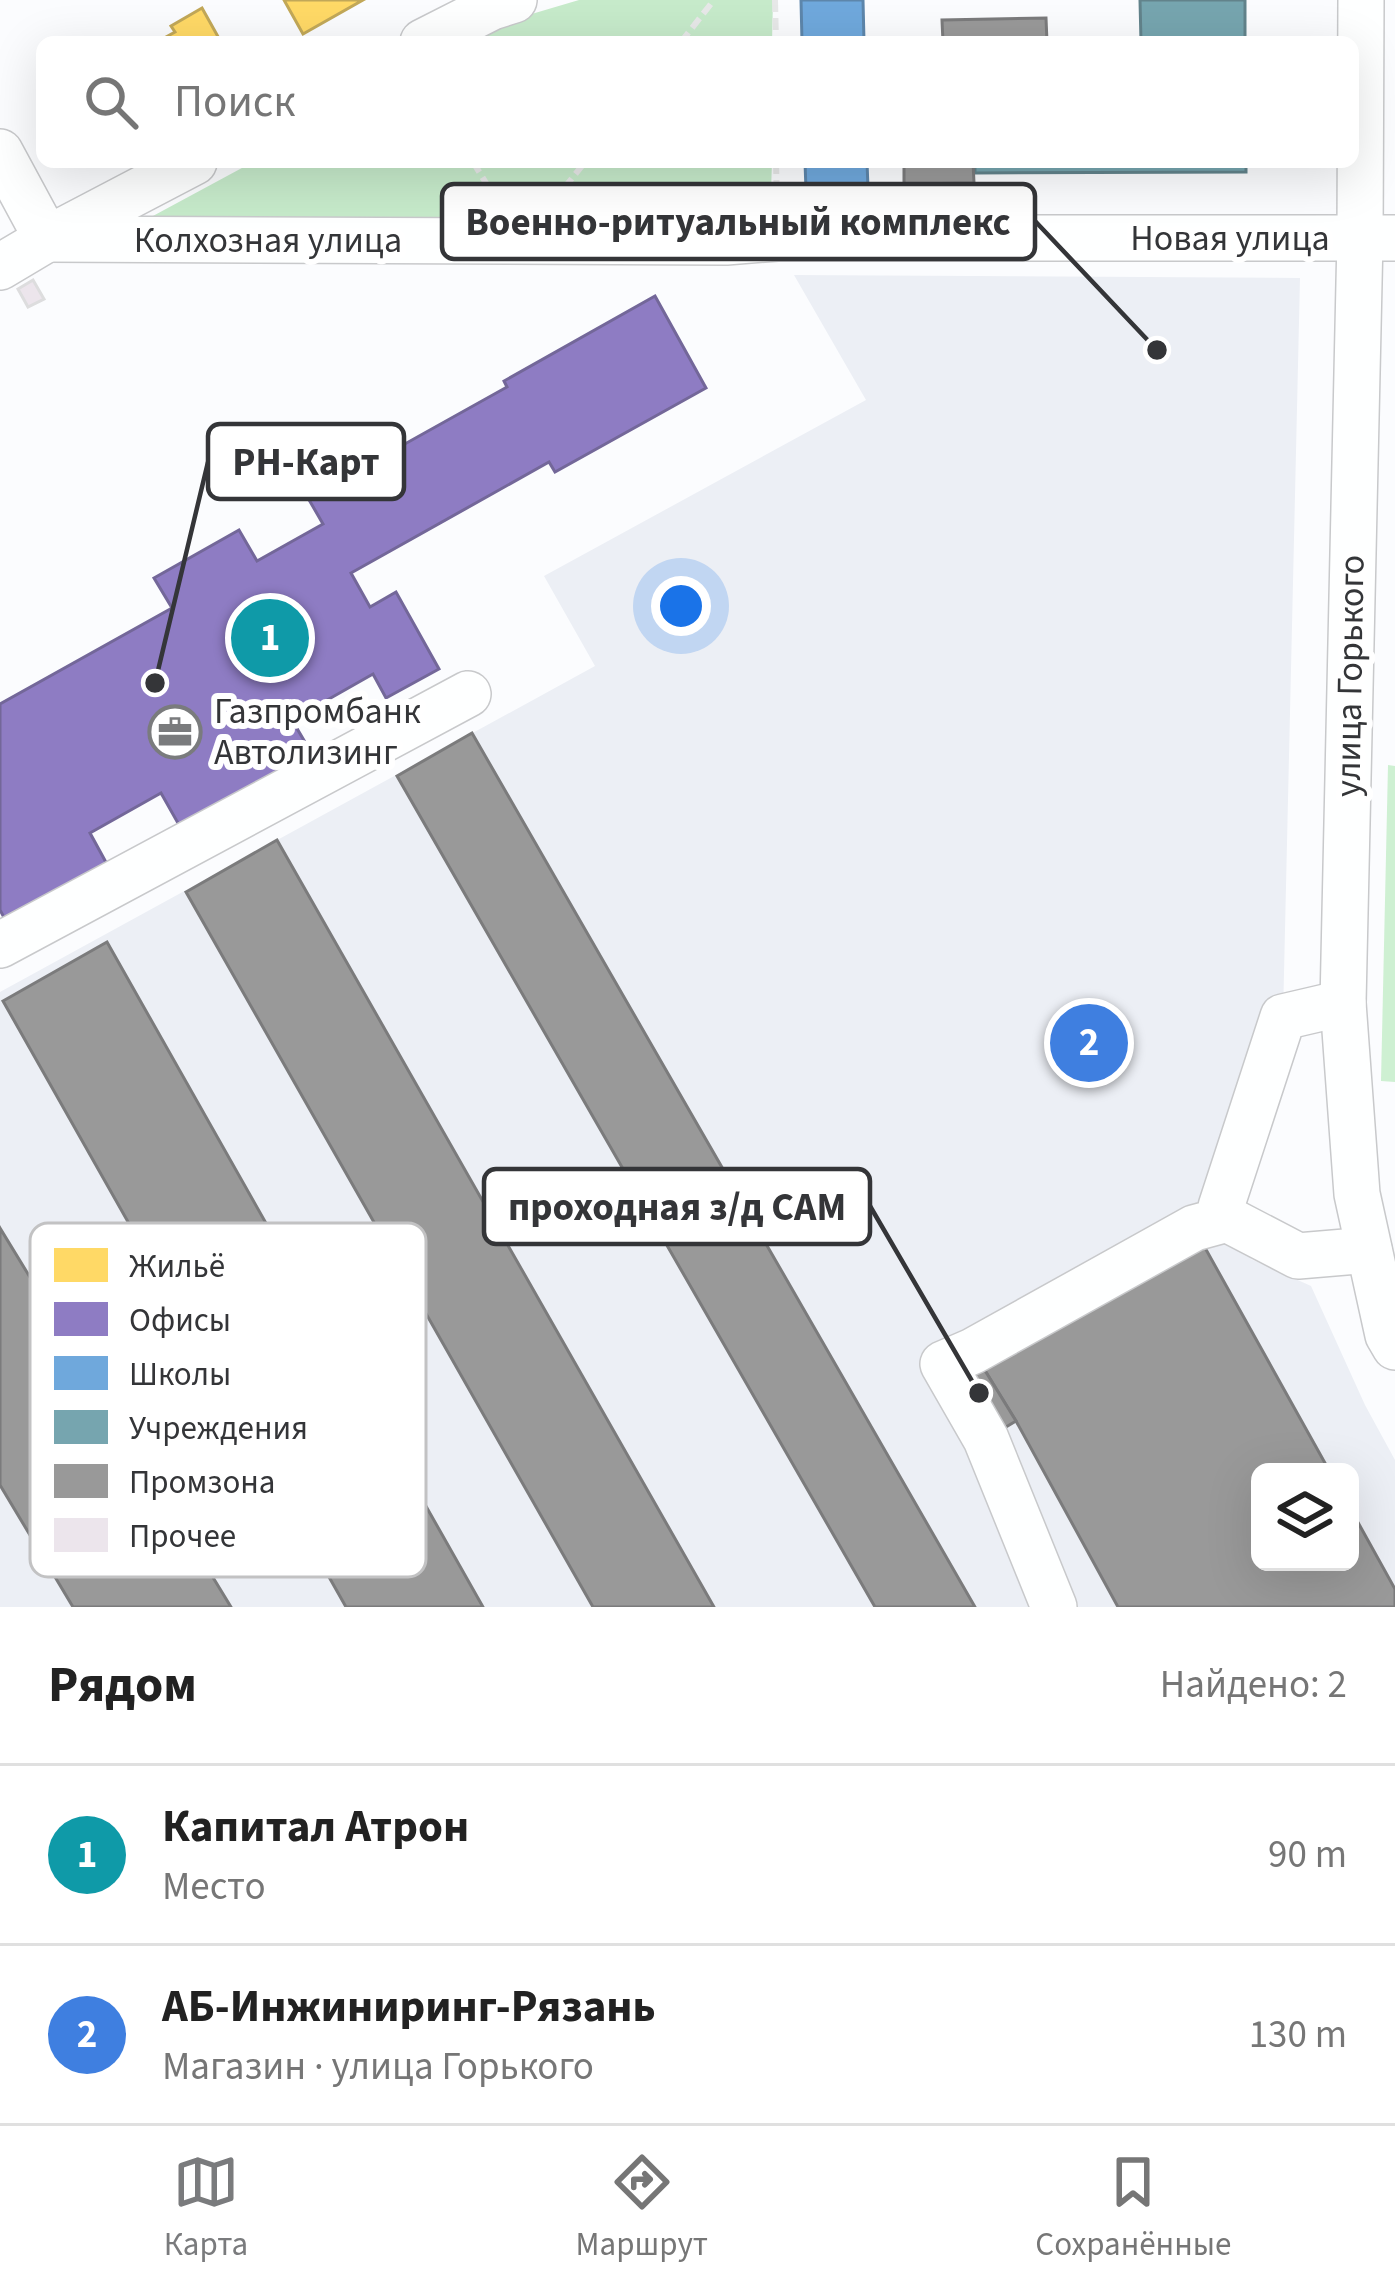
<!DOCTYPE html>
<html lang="ru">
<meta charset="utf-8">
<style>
body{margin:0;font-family:"Source Sans 3",sans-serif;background:#f6f6f6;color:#222}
.controls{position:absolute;right:36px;bottom:36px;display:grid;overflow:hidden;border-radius:18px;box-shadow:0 12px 48px #0002}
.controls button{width:108px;height:108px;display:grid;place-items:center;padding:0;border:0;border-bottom:3px solid #e0e0e0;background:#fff;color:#222;font:60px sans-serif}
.you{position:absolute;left:681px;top:606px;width:42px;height:42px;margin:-30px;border:9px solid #fff;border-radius:50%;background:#1a73e8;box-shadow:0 0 0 18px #1a73e833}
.badge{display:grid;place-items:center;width:78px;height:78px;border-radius:50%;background:#7a7b7d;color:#fff;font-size:39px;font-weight:700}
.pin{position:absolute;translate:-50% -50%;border:6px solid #fff;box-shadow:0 3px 12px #0006}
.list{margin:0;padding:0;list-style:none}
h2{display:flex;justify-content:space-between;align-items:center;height:156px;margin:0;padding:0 48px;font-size:51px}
h2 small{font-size:39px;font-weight:400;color:#767676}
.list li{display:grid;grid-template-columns:78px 1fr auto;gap:36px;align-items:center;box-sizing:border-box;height:180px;padding:0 48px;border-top:3px solid #e0e0e0}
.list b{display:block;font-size:45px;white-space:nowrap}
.list p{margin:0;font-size:39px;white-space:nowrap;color:#767676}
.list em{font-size:39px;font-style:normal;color:#767676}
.icon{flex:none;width:66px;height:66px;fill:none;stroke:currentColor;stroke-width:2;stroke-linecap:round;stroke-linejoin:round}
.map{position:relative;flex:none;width:1395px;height:1607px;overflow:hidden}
.search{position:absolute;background:#fff;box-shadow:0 12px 48px #0002;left:36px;right:36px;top:36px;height:132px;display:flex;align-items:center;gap:30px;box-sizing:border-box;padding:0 42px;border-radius:18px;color:#767676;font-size:45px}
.sheet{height:516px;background:#fff}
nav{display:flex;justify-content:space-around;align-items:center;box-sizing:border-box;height:168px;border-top:3px solid #e0e0e0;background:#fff;font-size:33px;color:#767676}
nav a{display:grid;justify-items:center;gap:6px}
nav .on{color:#7a7b7d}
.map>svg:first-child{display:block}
.built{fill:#eceff5;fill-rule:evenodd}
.green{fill:#cef0d2}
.forest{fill:#c6eaca}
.homes{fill:#ffd966;stroke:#c2a858;stroke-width:3}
.offices{fill:#8e7cc3;stroke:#736799;stroke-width:3}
.schools{fill:#6fa8dc;stroke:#5d86ab;stroke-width:3}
.public{fill:#76a5af;stroke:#62838b;stroke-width:3}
.industry{fill:#999;stroke:#7b7b7c;stroke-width:3}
.building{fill:#ece5ec;stroke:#ddddde;stroke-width:3}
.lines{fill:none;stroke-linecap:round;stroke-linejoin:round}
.minor-casing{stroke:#c8c9cb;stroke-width:48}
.path{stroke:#e7e8e8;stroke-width:6;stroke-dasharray:12 6;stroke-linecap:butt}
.minor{stroke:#feffff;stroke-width:45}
.labels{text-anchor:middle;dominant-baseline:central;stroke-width:12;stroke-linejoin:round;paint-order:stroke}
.street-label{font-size:36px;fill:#343538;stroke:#fff}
.poi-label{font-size:36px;fill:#343538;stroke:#fff;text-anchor:start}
.key{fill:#fff;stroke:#c2c2c3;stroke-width:3}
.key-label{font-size:33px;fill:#343538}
.leader{fill:none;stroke:#343538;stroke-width:4.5}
.callout-dot{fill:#343538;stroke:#fff;stroke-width:4.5}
.callout{fill:#fff;stroke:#343538;stroke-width:4.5}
.callout-label{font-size:39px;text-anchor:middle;font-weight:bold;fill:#343538}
</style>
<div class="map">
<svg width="1395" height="1607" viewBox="0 0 1395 1607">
<rect width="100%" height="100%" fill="#fbfcfe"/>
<path class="built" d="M794,275l506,3 -17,739 -62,190 30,52 60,27 54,119 30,55v147h-1395v-615l595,-326 -51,-90 322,-176zM1260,1472h90v90h-90z"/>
<path class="green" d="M1388,765l7,1v316l-14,-1z"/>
<g class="forest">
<path d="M579,0h194l-1,42h-300l36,-21z"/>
<path d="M253,162h519l-1,29 -40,32 -80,-11 -77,38 -29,-52 -72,36 -346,-4z"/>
</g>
<g class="homes">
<path d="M284,0h79l-60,34z"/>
<path d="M202,8l19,34h-64l18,-10 -4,-6z"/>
</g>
<path class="offices" d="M655,296l51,92 -151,84 -6,-10 -198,111 19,34 26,-15 43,77 -53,29 -13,-24 -81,46 23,39 -132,73 -22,-39 -71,40 24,44 -101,57 -13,-24v-206l172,-96 -18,-30 85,-48 18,31 66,-37 -15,-26 199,-111 -3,-6z"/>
<g class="schools">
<path d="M801,0h62l1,42h-62z"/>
<path d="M805,162h62l1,26 -62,2z"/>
</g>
<g class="public">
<path d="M1140,0h105v42h-104z"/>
<path d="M975,162h271v10l-271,1z"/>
</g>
<g class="industry">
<path d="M1046,18l1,24h-104l-1,-22z"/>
<path d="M904,162h69l1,21 -70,1z"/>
<path d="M472,733l503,874h-100l-478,-831z"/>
<path d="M277,840l437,767h-121l-407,-715z"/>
<path d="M107,942l376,665h-137l-343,-606z"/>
<path d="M0,1228l231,379h-158l-73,-122z"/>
<path d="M1194,1228l136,244h-70v90h90v-54l45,81v18h-277l-102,-186 -43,-70z"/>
<path d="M973,1351l43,70 -30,18 -43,-75z"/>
</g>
<path class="building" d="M33,280l11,19 -16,8 -10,-18z"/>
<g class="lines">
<g class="minor-casing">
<g id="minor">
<path d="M1361,0l-1,238 -17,765 14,191 31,141 7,12"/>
<path d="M423,42l69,-35 22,-7"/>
<path d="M0,152l47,87"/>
<path d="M47,239l679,3 51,-4h618"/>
<path d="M0,267l47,-28 147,-77"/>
<path d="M0,945l468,-251"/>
<path d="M1227,1219l71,37 71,-6"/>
<path d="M1054,1607l-68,-168 -43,-75 30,-13 221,-123 33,-9 -6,-12 62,-190 60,-14"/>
</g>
</g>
<g class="path">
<path d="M775,0l1,42"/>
<path d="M681,42l33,-42"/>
<path d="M473,162l26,42"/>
<path d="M776,162l1,42"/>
<path d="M553,202l32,-40"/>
</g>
<use href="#minor" class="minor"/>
</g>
<defs>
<g id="office-ring" transform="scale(2.7)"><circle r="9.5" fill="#fff" stroke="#7a7b7d" stroke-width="1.5"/><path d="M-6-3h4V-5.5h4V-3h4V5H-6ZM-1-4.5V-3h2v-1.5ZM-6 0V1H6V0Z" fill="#7a7b7d"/></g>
</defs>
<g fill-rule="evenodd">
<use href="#office-ring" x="175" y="732"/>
</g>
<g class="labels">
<g class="street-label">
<text x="1230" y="238">Новая улица</text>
<text x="268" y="240">Колхозная улица</text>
<text transform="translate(1350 676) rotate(-89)">улица Горького</text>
</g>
<g class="poi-label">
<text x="214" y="711">Газпромбанк<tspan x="214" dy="41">Автолизинг</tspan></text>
</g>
</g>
<rect x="30" y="1223" width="396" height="354" rx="18" class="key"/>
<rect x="54" y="1248" width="54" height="34" fill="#ffd966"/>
<rect x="54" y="1302" width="54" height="34" fill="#8e7cc3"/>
<rect x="54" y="1356" width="54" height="34" fill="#6fa8dc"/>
<rect x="54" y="1410" width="54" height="34" fill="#76a5af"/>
<rect x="54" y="1464" width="54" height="34" fill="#999"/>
<rect x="54" y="1518" width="54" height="34" fill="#ece5ec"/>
<g class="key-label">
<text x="129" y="1277">Жильё</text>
<text x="129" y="1331">Офисы</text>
<text x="129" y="1385">Школы</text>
<text x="129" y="1439">Учреждения</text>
<text x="129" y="1493">Промзона</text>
<text x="129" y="1547">Прочее</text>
</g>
<path class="leader" d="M1157 350L1035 221M155 683L208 462M979 1393L870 1206"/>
<g class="callout-dot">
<circle cx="1157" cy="350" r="12"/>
<circle cx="155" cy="683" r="12"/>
<circle cx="979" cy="1393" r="12"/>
</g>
<g class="callout">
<rect x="442" y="184" width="593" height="75" rx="12"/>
<rect x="208" y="424" width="196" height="75" rx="12"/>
<rect x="484" y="1169" width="386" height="75" rx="12"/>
</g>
<g class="callout-label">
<text x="738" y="235">Военно-ритуальный комплекс</text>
<text x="306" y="475">РН-Карт</text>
<text x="677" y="1220">проходная з/д САМ</text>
</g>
</svg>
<div class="controls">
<button><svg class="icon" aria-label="layers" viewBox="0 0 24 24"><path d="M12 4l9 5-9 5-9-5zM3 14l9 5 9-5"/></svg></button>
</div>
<div class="you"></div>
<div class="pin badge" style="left:270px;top:638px;background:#0f9aa8">1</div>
<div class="pin badge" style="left:1089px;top:1043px;background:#3f7fe0">2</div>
<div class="search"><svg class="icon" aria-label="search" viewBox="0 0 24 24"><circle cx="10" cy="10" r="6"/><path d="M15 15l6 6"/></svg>Поиск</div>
</div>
<section class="sheet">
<h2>Рядом<small>Найдено: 2</small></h2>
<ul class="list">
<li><span class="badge" style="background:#0f9aa8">1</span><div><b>Капитал Атрон</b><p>Место</p></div><em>90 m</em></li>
<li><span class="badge" style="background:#3f7fe0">2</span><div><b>АБ-Инжиниринг-Рязань</b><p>Магазин · улица Горького</p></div><em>130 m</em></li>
</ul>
</section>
<nav>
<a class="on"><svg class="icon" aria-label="map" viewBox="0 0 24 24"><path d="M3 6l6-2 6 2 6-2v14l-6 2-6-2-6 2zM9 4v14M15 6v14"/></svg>Карта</a>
<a><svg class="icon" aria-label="directions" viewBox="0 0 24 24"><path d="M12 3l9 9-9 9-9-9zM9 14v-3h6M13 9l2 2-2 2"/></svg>Маршрут</a>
<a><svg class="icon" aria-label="saved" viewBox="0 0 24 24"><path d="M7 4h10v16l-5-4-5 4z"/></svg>Сохранённые</a>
</nav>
